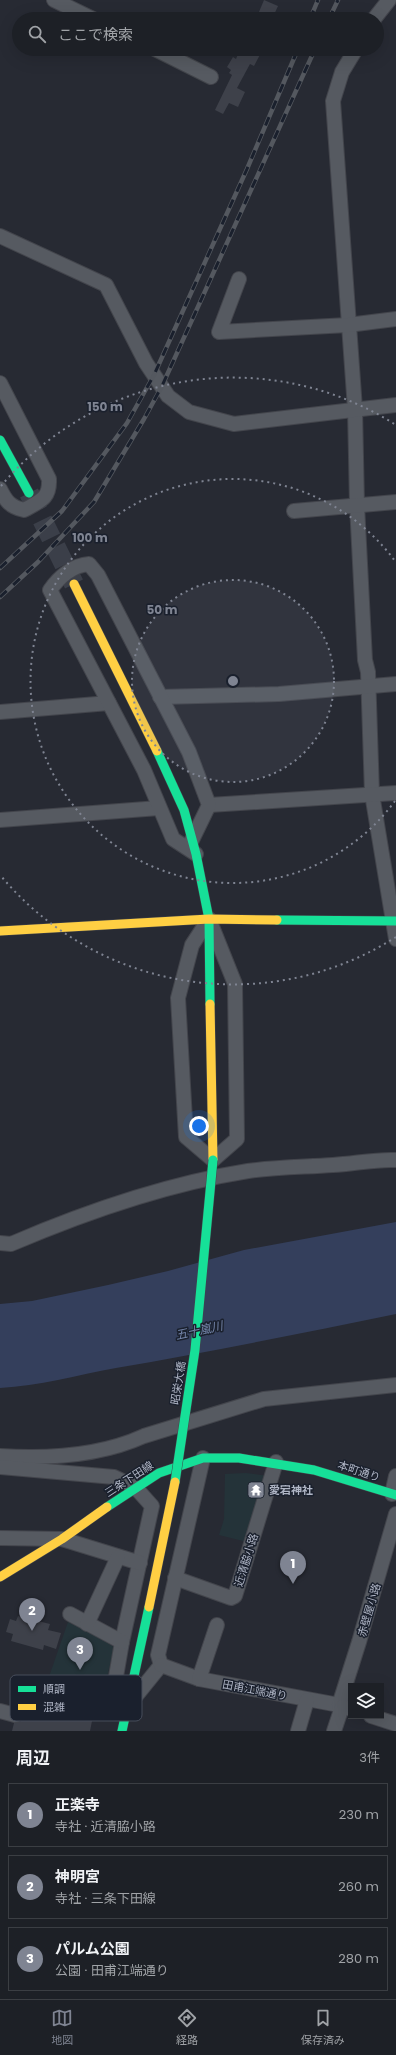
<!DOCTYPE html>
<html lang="ja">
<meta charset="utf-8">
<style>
body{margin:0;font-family:Poppins,"Noto Sans JP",sans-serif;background:#2a2d32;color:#f1f3f6}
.controls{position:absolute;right:12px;bottom:12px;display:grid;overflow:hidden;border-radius:0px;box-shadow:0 4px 16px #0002}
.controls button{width:36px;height:36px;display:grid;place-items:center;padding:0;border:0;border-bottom:1px solid #3b3e43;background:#1d2026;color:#f1f3f6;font:20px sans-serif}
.you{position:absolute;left:199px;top:1126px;width:14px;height:14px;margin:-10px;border:3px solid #fff;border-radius:50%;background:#1a73e8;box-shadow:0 0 0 6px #1a73e833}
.badge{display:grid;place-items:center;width:26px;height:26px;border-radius:50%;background:#7f8492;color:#fff;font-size:13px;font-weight:700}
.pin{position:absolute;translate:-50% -33px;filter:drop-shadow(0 1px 2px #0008)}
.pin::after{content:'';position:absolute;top:21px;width:14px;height:12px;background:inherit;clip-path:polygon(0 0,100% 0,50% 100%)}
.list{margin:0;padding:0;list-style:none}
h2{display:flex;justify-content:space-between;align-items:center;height:52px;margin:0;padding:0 16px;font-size:17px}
h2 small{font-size:13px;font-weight:400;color:#a0a3a7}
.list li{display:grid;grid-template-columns:26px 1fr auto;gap:12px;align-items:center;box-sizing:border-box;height:64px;margin:0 8px 8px;padding:0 8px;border:1px solid #3b3e43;border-radius:0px}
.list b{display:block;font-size:15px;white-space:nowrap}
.list p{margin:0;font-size:13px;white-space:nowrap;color:#a0a3a7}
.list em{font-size:13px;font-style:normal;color:#a0a3a7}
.icon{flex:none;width:22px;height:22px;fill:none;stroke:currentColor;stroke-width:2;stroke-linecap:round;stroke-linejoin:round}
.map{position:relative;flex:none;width:396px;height:1731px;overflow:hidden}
.search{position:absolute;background:#1d2026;box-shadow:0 4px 16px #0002;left:12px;right:12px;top:12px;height:44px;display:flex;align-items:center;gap:10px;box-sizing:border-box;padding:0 14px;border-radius:22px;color:#a0a3a7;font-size:15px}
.sheet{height:268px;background:#1d2026}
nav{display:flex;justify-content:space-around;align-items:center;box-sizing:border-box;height:56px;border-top:1px solid #3b3e43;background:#1d2026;font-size:11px;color:#a0a3a7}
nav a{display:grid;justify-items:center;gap:2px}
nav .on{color:#7f8492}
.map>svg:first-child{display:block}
.green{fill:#243339}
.water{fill:#343f5c}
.building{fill:#3e414a}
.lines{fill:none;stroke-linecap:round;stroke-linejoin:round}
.secondary-tunnel{stroke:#3b3f49;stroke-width:20;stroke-dasharray:20 10;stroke-linecap:butt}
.street-casing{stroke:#43454c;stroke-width:16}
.fast-casing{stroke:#43454c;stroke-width:10}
.slow-casing{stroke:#43454c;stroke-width:10}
.street{stroke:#565a61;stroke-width:14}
.fast{stroke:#16e098;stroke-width:9}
.slow{stroke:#ffcf43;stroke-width:9}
.rail-casing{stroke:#54585f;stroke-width:4.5}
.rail{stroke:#1a202d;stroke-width:3;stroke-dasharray:9;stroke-linecap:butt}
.fast-bridge-casing{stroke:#43454c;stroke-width:10;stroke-linecap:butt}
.slow-bridge-casing{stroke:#43454c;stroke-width:10;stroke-linecap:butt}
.fast-bridge{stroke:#16e098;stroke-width:9}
.slow-bridge{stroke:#ffcf43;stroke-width:9}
.ring{fill:none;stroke:#7f8492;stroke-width:2;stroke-dasharray:2 4}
.labels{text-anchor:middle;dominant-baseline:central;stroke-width:3;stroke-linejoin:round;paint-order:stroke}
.street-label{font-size:11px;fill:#afb5c5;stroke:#1a202d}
.poi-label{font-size:11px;font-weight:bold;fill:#afb5c5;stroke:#1a202d;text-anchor:start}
.water-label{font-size:12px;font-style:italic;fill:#7788ad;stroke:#1a202d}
.key{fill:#1a202d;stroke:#474d5b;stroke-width:1}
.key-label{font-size:11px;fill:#afb5c5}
.centre{fill:#7f8492;stroke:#1a202d;stroke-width:2}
.ring-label{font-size:12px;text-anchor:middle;font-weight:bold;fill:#7f8492;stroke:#1a202d;stroke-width:3;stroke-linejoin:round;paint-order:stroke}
</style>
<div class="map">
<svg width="396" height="1731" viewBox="0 0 396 1731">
<rect width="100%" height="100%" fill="#272a33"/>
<g class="green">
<path d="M246,1473l22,3 -21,66 -28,-7 5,-16 1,-45z"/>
<path d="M68,1622l23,10 23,15 -14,61 -57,-14z"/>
</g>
<path class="water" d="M396,1222v92c-93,19 -186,38 -280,54 -39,7 -77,18 -116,20v-84l32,-3 76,-16 60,-14 76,-21z"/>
<g class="building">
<path d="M264,0l14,6 -6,13h-16z"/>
<path d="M240,49h23l-9,17 -4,-2 -13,24 8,4 -7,15 -9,-4 -6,11 -8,-4 17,-35 -3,-2 2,-3 -4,-3 6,-10 3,2z"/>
<path d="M18,1616l32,8 -2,6 13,3 -5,16 -12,-4 -1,5 -32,-9 2,-7 -7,-2 4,-13 6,2z"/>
<path d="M18,1700l75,16 -3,15h-78l2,-8 7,-2 2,-4 -2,-8 -4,-2z"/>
</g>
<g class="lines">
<path class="secondary-tunnel" d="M29,493l45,91"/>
<g class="street-casing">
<g id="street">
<path d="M54,0l39,19"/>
<path d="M374,19l15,-19"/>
<path d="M155,49l56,28"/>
<path d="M356,49l-14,23 -9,29 22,308 2,96 8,155 3,12 4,122 24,145"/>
<path d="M0,236l106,49 40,78 22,33 21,16 45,12 162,-19"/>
<path d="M239,279l-20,53 129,-7 48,-6"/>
<path d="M0,383l49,96c1,20 -9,22 -25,31 -14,-3 -18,-9 -24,-21"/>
<path d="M294,511l102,-9"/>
<path d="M160,697l119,-3 117,-10"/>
<path d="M0,712l109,-9"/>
<path d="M209,805l187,-12"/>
<path d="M0,820l159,-12"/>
<path d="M192,840l17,-35 -20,-53 -91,-177 -9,-11c-16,1 -30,13 -39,26l94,180 29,69 23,15"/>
<path d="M209,919l26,65 2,155 -24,21 -27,-23 -8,-139 14,-53z"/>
<path d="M0,1243l11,1c77,-33 155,-60 237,-73 28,-4 57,-4 85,-6 21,-1 41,-6 63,-5"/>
<path d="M0,1456c47,3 100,0 144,-20l120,-37 132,-14"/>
<path d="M0,1467l114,10 21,10 17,19 -30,136 -8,46 13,19 34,-42"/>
<path d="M392,1494l4,-18"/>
<path d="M0,1538l62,1 78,24"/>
<path d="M175,1578l56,20 4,-2 41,-134"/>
<path d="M70,1614l52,28"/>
<path d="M87,1624l31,-67"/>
<path d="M161,1665l-3,-10 45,-197"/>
<path d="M161,1665l38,14 140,26 12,4"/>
<path d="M199,1679l18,-54"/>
<path d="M339,1705l20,-63 37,-128"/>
<path d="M0,1711l15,4"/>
<path d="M371,1716l25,8"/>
<path d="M298,1731l9,-31"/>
<path d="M334,1731l8,-24"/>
</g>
</g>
<g class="fast-casing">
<g id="fast">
<path d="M0,440l29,53"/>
<path d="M157,751l27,59 12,44 13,65 1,85"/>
<path d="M277,920l119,1"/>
<path d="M107,1507l52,-34 44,-15h36l75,12 82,25"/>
<path d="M122,1731l27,-124"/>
</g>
</g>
<g class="slow-casing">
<g id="slow">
<path d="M74,584l83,167"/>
<path d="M0,931l209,-12 68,1"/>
<path d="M210,1004l3,156"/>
<path d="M0,1577l62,-38 45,-32"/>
</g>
</g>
<use href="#street" class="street"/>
<use href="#fast" class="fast"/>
<use href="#slow" class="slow"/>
<g class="rail-casing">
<g id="rail">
<path d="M310,19l8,-19"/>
<path d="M329,19l9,-19"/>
<path d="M0,568l62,-57 65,-88 27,-48 93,-206 51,-120"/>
<path d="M0,597l38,-35 56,-60 50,-83 18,-33 153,-337"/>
</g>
</g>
<use href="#rail" class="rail"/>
<g class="fast-bridge-casing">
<path id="fast-bridge" d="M175,1482l20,-132 18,-190"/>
</g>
<g class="slow-bridge-casing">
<path id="slow-bridge" d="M149,1607l26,-125"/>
</g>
<use href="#fast-bridge" class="fast-bridge"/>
<use href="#slow-bridge" class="slow-bridge"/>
</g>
<circle cx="233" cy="681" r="101" fill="#7f8492" fill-opacity=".12"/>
<g class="ring">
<circle cx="233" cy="681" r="101"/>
<path d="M395 801A202 202 0 1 1 395 561"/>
<path d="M396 937A303 303 0 0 1 1 876M1 486A303 303 0 0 1 396 425"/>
</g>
<defs>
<g id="temple-square" transform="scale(0.9)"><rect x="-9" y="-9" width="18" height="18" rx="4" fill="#7f8492" stroke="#1a202d"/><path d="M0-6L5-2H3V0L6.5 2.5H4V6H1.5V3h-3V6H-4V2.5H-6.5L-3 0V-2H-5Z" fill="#fff"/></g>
</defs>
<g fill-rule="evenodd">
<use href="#temple-square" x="256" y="1490"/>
</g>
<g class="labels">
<g class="street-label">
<text transform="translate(178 1383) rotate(-81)">昭栄大橋</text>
<text transform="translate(359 1471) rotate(18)">本町通り</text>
<text transform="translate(129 1479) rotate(-33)">三条下田線</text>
<text transform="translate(246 1560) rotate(-73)">近清脇小路</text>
<text transform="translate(369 1610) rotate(-74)">赤壁屋小路</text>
<text transform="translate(255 1690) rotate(11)">田甫江端通り</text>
</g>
<g class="poi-label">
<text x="269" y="1490">愛宕神社</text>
</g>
<g class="water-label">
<text transform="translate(199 1330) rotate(-12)">五十嵐川</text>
</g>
</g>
<rect x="10" y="1675" width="132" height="46" rx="6" class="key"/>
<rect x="18" y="1686" width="18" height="6" fill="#16e098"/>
<rect x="18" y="1704" width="18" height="6" fill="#ffcf43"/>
<g class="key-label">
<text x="43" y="1693">順調</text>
<text x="43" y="1711">混雑</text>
</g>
<circle cx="233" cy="681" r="6" class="centre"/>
<g class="ring-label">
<text x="105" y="411">150 m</text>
<text x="90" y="542">100 m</text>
<text x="162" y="614">50 m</text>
</g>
</svg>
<div class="controls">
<button><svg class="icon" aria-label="layers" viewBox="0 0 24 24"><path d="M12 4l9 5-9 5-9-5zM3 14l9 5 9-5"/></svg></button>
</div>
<div class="you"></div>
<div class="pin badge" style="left:293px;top:1584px">1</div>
<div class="pin badge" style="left:32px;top:1631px">2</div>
<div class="pin badge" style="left:80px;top:1670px">3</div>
<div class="search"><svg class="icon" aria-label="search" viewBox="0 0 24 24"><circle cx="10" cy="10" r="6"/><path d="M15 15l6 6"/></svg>ここで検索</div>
</div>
<section class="sheet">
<h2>周辺<small>3件</small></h2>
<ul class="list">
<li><span class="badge">1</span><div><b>正楽寺</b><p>寺社 · 近清脇小路</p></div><em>230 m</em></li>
<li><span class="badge">2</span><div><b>神明宮</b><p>寺社 · 三条下田線</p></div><em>260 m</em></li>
<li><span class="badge">3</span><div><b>パルム公園</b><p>公園 · 田甫江端通り</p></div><em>280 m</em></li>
</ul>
</section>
<nav>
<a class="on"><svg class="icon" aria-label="map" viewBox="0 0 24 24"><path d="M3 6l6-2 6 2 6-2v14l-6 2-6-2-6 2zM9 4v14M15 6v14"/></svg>地図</a>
<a><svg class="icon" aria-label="directions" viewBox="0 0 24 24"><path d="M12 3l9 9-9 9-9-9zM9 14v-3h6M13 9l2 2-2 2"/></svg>経路</a>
<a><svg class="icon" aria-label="saved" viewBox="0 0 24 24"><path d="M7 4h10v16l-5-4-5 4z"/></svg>保存済み</a>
</nav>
